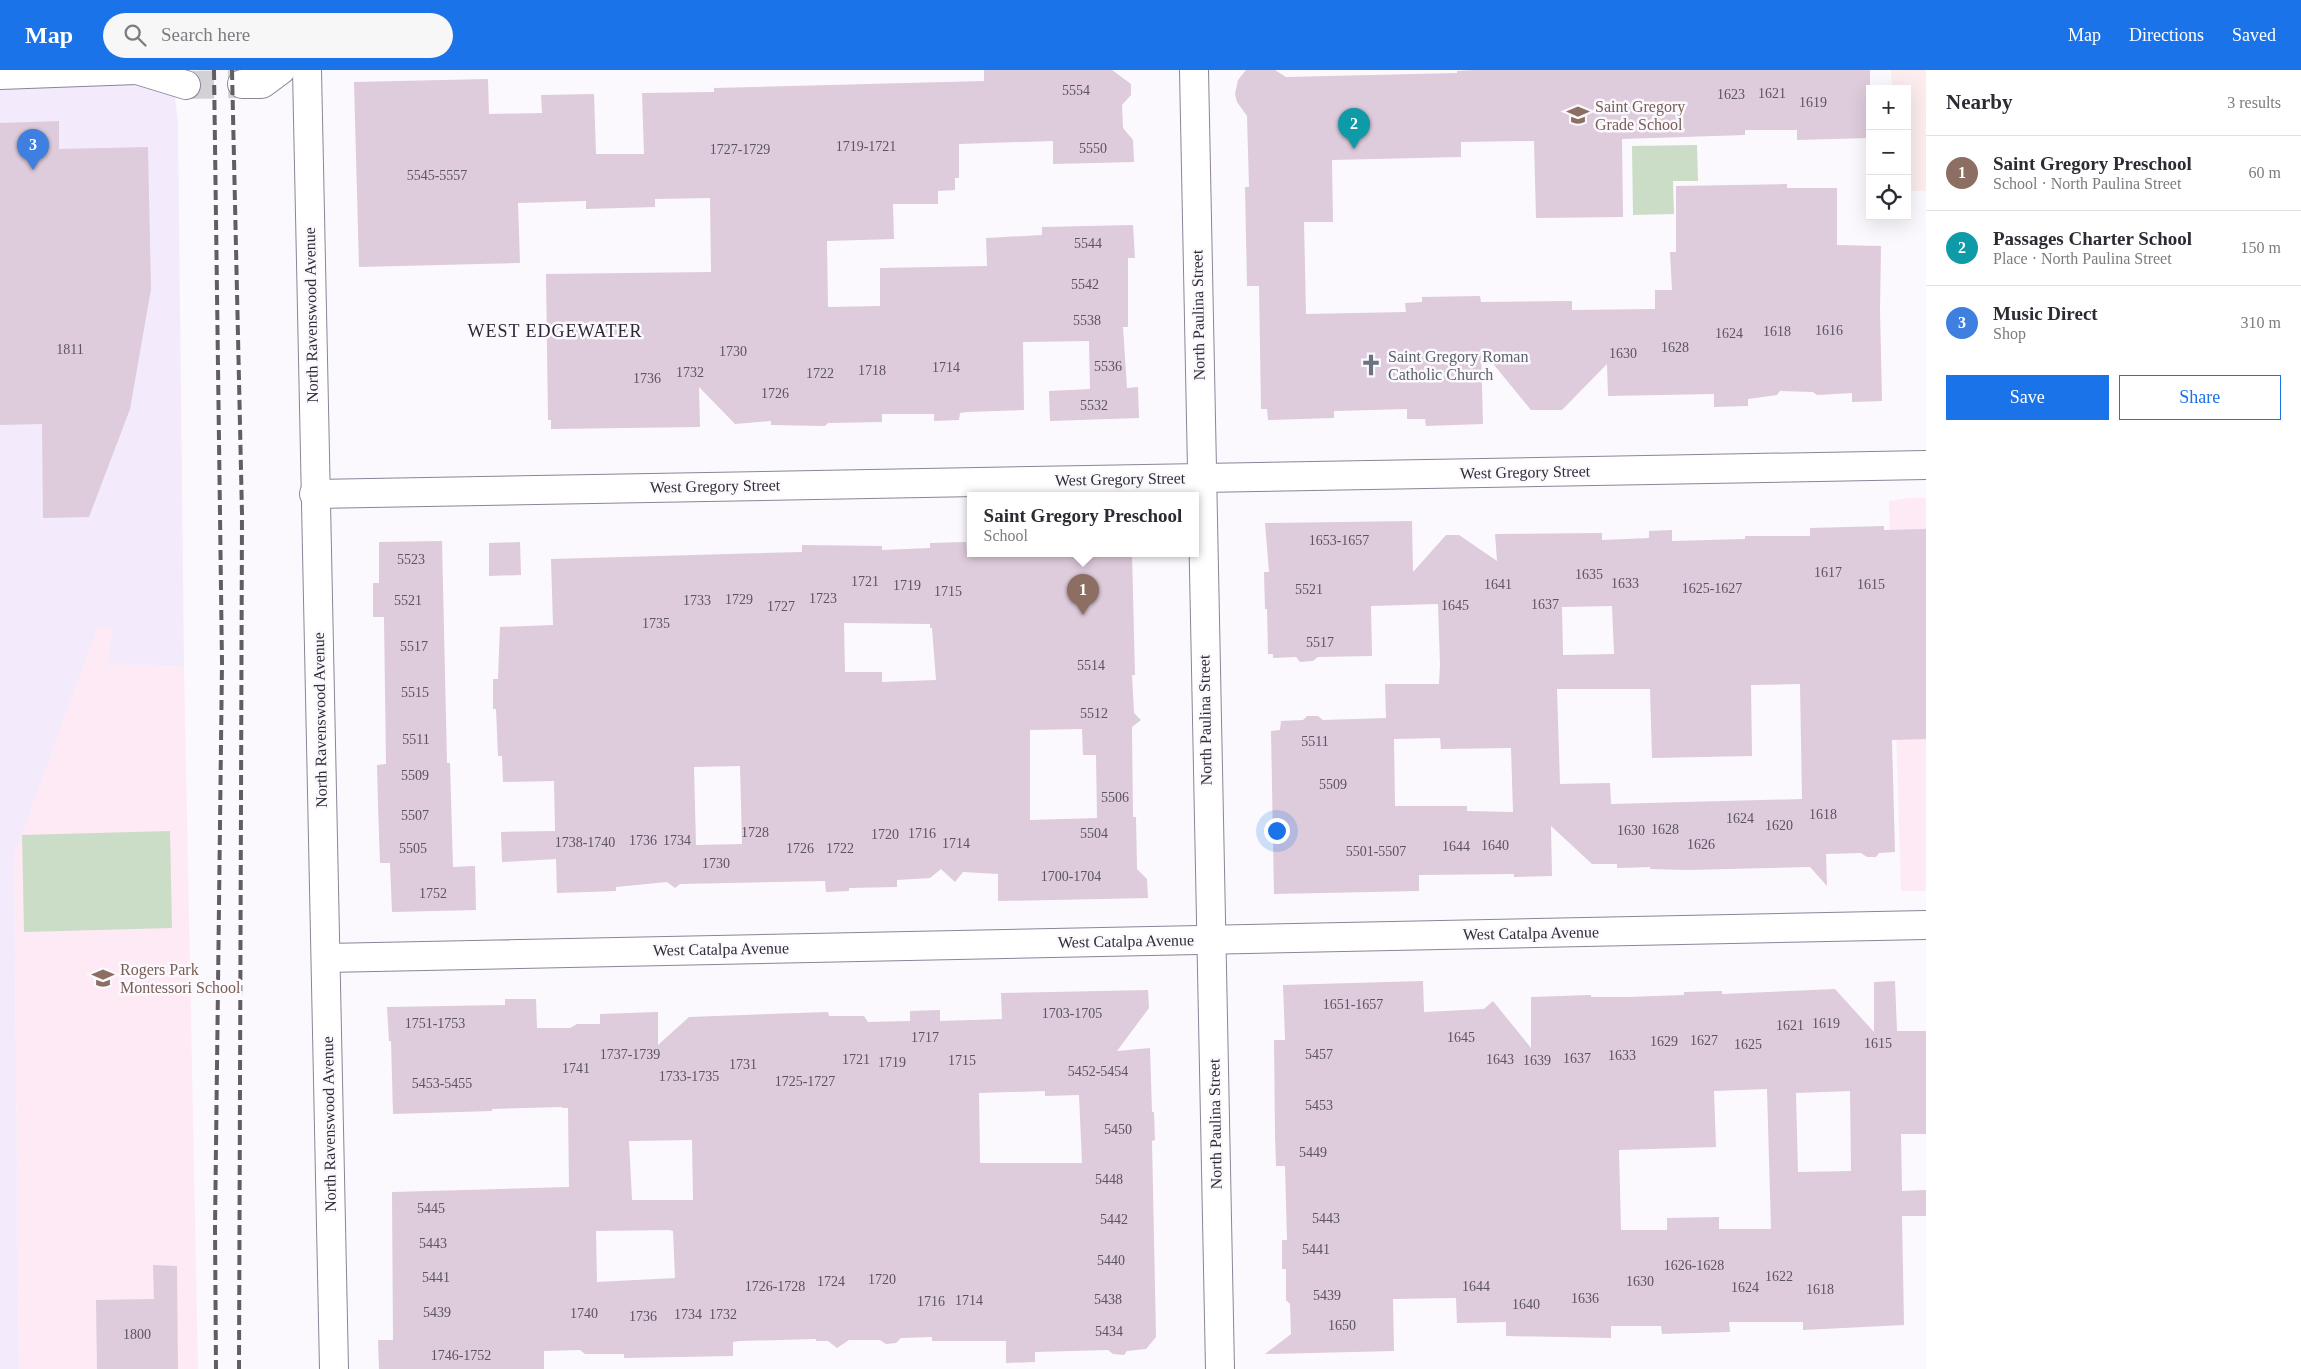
<!DOCTYPE html>
<meta charset="utf-8">
<style>
body{margin:0;font-family:"Times New Roman",serif;background:#f7f7f7;color:#2b2b33}
.controls{position:absolute;right:15px;top:15px;display:grid;overflow:hidden;border-radius:0px;box-shadow:0 5px 20px #0002}
.controls button{width:45px;height:45px;display:grid;place-items:center;padding:0;border:0;border-bottom:1px solid #e1e1e2;background:#fff;color:#2b2b33;font:25px sans-serif}
.you{position:absolute;left:1276px;top:760px;width:18px;height:18px;margin:-12px;border:4px solid #fff;border-radius:50%;background:#1a73e8;box-shadow:0 0 0 8px #1a73e833}
.badge{display:grid;place-items:center;width:32px;height:32px;border-radius:50%;background:#1a73e8;color:#fff;font-size:16px;font-weight:700}
.pin{position:absolute;translate:-50% -41px;filter:drop-shadow(0 1px 2px #0008)}
.pin::after{content:'';position:absolute;top:26px;width:18px;height:15px;background:inherit;clip-path:polygon(0 0,100% 0,50% 100%)}
.popup{position:absolute;left:967px;top:422px;width:232px;height:65px;box-sizing:border-box;display:grid;place-content:center;border-radius:0px;background:#fff;filter:drop-shadow(0 1px 4px #0005);font-size:16px;white-space:nowrap;color:#7c7c81}
.popup b{font-size:19px;color:#2b2b33}
.popup::after{content:'';position:absolute;left:50%;top:100%;margin-left:-10px;border:10px solid transparent;border-top-color:#fff}
.list{margin:0;padding:0;list-style:none}
h2{display:flex;justify-content:space-between;align-items:center;height:65px;margin:0;padding:0 20px;font-size:21px}
h2 small{font-size:16px;font-weight:400;color:#7c7c81}
.list li{display:grid;grid-template-columns:32px 1fr auto;gap:15px;align-items:center;box-sizing:border-box;height:75px;padding:0 20px;border-top:1px solid #e1e1e2}
.list b{display:block;font-size:19px;white-space:nowrap}
.list p{margin:0;font-size:16px;white-space:nowrap;color:#7c7c81}
.list em{font-size:16px;font-style:normal;color:#7c7c81}
.actions{display:flex;gap:10px;padding:15px 20px}
.actions a{flex:1;padding:11px 0;border:1px solid #1a73e8;border-radius:0px;text-align:center;font-size:18px;color:#1a73e8}
.actions .main{background:#1a73e8;color:#fff}
.icon{flex:none;width:28px;height:28px;fill:none;stroke:currentColor;stroke-width:2;stroke-linecap:round;stroke-linejoin:round}
.map{position:relative;flex:none;width:1926px;height:1299px;overflow:hidden}
header{display:flex;align-items:center;gap:30px;box-sizing:border-box;height:70px;padding:0 25px;background:#1a73e8;color:#fff}
header strong{font-size:24px}
nav{display:flex;gap:28px;margin-inline-start:auto;font-size:18px}
.search{width:350px;height:45px;background:#f7f7f7;display:flex;align-items:center;gap:12px;box-sizing:border-box;padding:0 18px;border-radius:28px;color:#7c7c81;font-size:19px}
main{display:flex}
aside{flex:1;background:#fff}
.map>svg:first-child{display:block}
.commercial{fill:#fcecee}
.built{fill:#f3ebfc}
.education{fill:#fdeaf5}
.green{fill:#cbddc7}
.building{fill:#decbdc;fill-rule:evenodd}
.lines{fill:none;stroke-linecap:round;stroke-linejoin:round}
.tertiary-tunnel{stroke:#d3d0d6;stroke-width:28;stroke-dasharray:28 14;stroke-linecap:butt}
.minor-casing{stroke:#8c8497;stroke-width:30}
.tertiary-casing{stroke:#8c8497;stroke-width:30}
.minor{stroke:#fff;stroke-width:28}
.tertiary{stroke:#fff;stroke-width:28}
.rail{stroke:#605d65;stroke-width:4;stroke-dasharray:10 5;stroke-linecap:butt}
.labels{text-anchor:middle;dominant-baseline:central;stroke-width:5;stroke-linejoin:round;paint-order:stroke}
.number-label{font-size:14px;fill:#5c5460}
.education-label{font-size:16px;fill:#785e54;stroke:#fbf9fe;text-anchor:start}
.street-label{font-size:16px;fill:#312d36;stroke:#fbf9fe}
.worship-label{font-size:16px;fill:#5b616d;stroke:#fbf9fe;text-anchor:start}
.neighbourhood-label{font-size:18px;letter-spacing:1px;fill:#2d2636;stroke:#fbf9fe}
</style>
<header>
<strong>Map</strong>
<div class="search"><svg class="icon" aria-label="search" viewBox="0 0 24 24"><circle cx="10" cy="10" r="6"/><path d="M15 15l6 6"/></svg>Search here</div>
<nav><a>Map</a><a>Directions</a><a>Saved</a></nav>
</header>
<main>
<div class="map">
<svg width="1926" height="1299" viewBox="0 0 1926 1299">
<rect width="100%" height="100%" fill="#fbf9fe"/>
<path class="commercial" d="M1891,0h35v121h-19v-102h-15z"/>
<path class="built" d="M0,0h172l6,53 6,544 -77,-3 4,-37 -97,228 5,514h-19z"/>
<g class="education">
<path d="M1910,428h16v393h-25l-12,-390z"/>
<path d="M112,557l-4,37 76,3 14,702h-179l-5,-514 83,-227z"/>
</g>
<g class="green">
<path d="M1697,75l1,36h-25l1,33 -41,1 -1,-69z"/>
<path d="M170,761l2,97 -148,4 -2,-97z"/>
</g>
<g class="building">
<path d="M984,0h128l19,14v11l-9,10 1,23 10,12 1,22 -81,2v-23l-94,3v34h-4v12l-17,1v13h-45l1,35 -67,2 1,66 52,-1v-38l107,-2 -1,-28 56,-3v-8l91,-2 2,33h-7v69h-5l4,61 11,-1 1,31 -89,3 -1,-30 41,-2 -1,-48 -66,1 1,68 -57,2 -7,1 -1,7 -25,1v-7h-52v8l-54,1 -3,3 -54,-1v-4l-36,3 -36,-37 1,40 -149,2v-9h-3l-2,-146 165,-2 -1,-74 -55,1v8l-69,2v-8l-68,2 2,60 -161,4 -5,-185 134,-3 1,35 53,-1 -1,-18 53,-1 2,60h48l-2,-61 72,-1v-4l270,-7z"/>
<path d="M1246,0h29l11,7 171,-4v-2l15,-1h398v68l-73,2v-10h-52v5l-123,4 1,78 -87,1 -2,-77 -73,1v15l-129,3 1,62h-29l2,92 100,-2 -1,-9 17,-1v-5l58,-1 1,6 91,-1v9l83,-1v-19h17l-2,-38h6v-66l111,-2v4h50v57l44,1 -1,64 2,91 -30,1v-9l-35,2 -4,-3 -33,-1 -3,4 -29,4v7l-34,1v-13l-106,2 -1,-32 -45,46h-31l-50,-61 2,75 -57,2 -1,-7h-18v-10l-73,2v7l-66,2 -1,-11h-6l-2,-123h-12l-2,-99h4l-2,-71 -10,-14 -2,-8 3,-14z"/>
<path d="M59,51v28l89,-2 3,142 -21,120 -41,108 -46,1 -1,-94 -42,1v-302z"/>
<path d="M1412,451l1,51 33,-37h13l38,26 -2,-27 107,-1v7l47,-2v-7l23,-1v11l73,-2v-3h65v-8l74,-2v4l42,-1v210l-34,1 3,112 -16,1 -3,4h-9l-6,-4 -35,1 1,32 -17,-19 -123,3 -37,-1v-2l-33,1v-4h-25l-41,-38 1,50 -38,1v-3l-95,1v16l-145,3 -3,-163 9,-1 1,-9 22,-1 4,-4h11l5,4 63,-2 -1,-34h54l1,-19 -2,-61 -67,2 1,50 -54,1 -5,4 -13,1 -4,-5 -23,1v-4h-5l-1,-45h-2l-1,-37h5l-4,-49zM1612,536l2,48 -51,1 -1,-48zM1800,614l2,115 -191,5 -1,-21 -50,1 -3,-95h93l2,69 100,-2 -1,-71zM1440,668l1,11 70,-1 2,64 -46,-1v-5h-72l-1,-67z"/>
<path d="M442,471l5,222h3l3,104 22,-1 1,44 -84,2 -2,-49h-10l-2,-57 -1,-41 9,-1 -2,-147h-11v-34h6v-41z"/>
<path d="M520,472l1,33 -32,1v-33z"/>
<path d="M966,472l1,12h165l3,121h-3l2,38 7,7 -9,7 1,90h3l1,52 10,10 1,19 -150,3v-27l-35,-2 -8,10 -14,-13 -11,9 -33,2v7l-48,1v3l-23,1 -1,-11 -145,3 -5,4 -8,-6 -51,5v4l-59,2 -1,-34 -54,3 -1,-30 54,-1 -1,-50 -51,1 -1,-26h-4l-2,-47h-3v-30h5l2,-52 53,-2 -2,-66 251,-7v-7l80,1v4l48,-2v-5zM844,553l86,1v4h2l4,52 -54,2v-10h-37zM1082,659l1,26h13l1,63 -67,2v-90zM740,696l2,78 -46,1 -2,-78z"/>
<path d="M1423,911l1,31 60,-3 9,-8 38,47v-51l60,-2v2h36l57,-2v-3l38,-1v3l113,-5 39,43v-50l21,-1 2,50h29v103h-25l1,57 24,-1v26h-24l2,109 -101,5v-8h-74l1,10 -68,2 -1,-8h-50v12l-105,-2v-14l-49,1 -1,-25 -63,1 1,52 -129,3 26,-20 -1,-30 -4,-4v-31h-4v-29h5l-2,-74h-9l-1,-31 -1,-95h11l-2,-55zM1767,1019l4,140h-52v-12l-52,1v12h-46l-2,-80 97,-3 -2,-56zM1850,1021l1,80 -53,1 -2,-79z"/>
<path d="M1148,920l1,18 -32,43 33,-3 2,64h2l1,28 -3,1 4,196 -10,12 -19,2 -3,4 -11,-1 -5,-4 -73,2v10l-29,1v-22h-74v-4l-31,1 -5,5 -10,1 -6,-4h-31l-12,8 -9,-7h-12v-2l-76,2 -7,1v14l-109,2v-4h-39l-5,-4 -36,1v18h-165l-1,-29h15l-1,-148 177,-5 -1,-79h-6v-1l-70,2v2l-99,3 -2,-73h-2l-2,-34 118,-2v-6h31l1,29h33l7,-4h23v-10l58,-2v33l31,-28 139,-5 1,4h35l4,6 42,-1v-10l30,-1v11l62,-2 -1,-26zM1045,1021v5l34,-1 3,68h-102l-1,-70zM692,1070l1,60h-61l-3,-59zM669,1160l4,1 2,47 -78,4 -1,-51z"/>
<path d="M153,1195l24,1 1,103h-81l-1,-69 58,-1z"/>
</g>
<g class="lines">
<path class="tertiary-tunnel" d="M186,15l56,-1"/>
<g class="minor-casing">
<g id="minor">
<path d="M1194,0l26,1299"/>
<path d="M314,424l1612,-29"/>
<path d="M326,888l1600,-33"/>
</g>
</g>
<g class="tertiary-casing">
<g id="tertiary">
<path d="M137,0l49,15"/>
<path d="M307,0l27,1299"/>
<path d="M0,5l137,-5"/>
<path d="M242,14h20l19,-14"/>
</g>
</g>
<use href="#minor" class="minor"/>
<use href="#tertiary" class="tertiary"/>
<g class="rail">
<path d="M214,0l8,593 -7,564 1,142"/>
<path d="M232,0l10,444 -3,855"/>
</g>
</g>
<defs>
<g id="school-bare" transform="scale(1.725)"><path d="M0-5L7-2L0 1L-7-2ZM-4 1L0 2.5L4 1V4Q0 6-4 4Z" fill="#8d6e63" stroke="#fbf9fe" stroke-width="2.5" paint-order="stroke"/></g>
<g id="church-bare" transform="scale(1.725)"><path d="M-1.2-6h2.4v3.5h3.3v2.4h-3.3V6h-2.4V-.1h-3.3v-2.4h3.3Z" fill="#6b7280" stroke="#fbf9fe" stroke-width="2.5" paint-order="stroke"/></g>
</defs>
<g fill-rule="evenodd">
<use href="#school-bare" x="1578" y="45"/>
<use href="#church-bare" x="1371" y="295"/>
<use href="#school-bare" x="103" y="908"/>
</g>
<g class="labels">
<g class="number-label">
<text x="1076" y="20">5554</text>
<text x="1772" y="23">1621</text>
<text x="1731" y="24">1623</text>
<text x="1813" y="32">1619</text>
<text x="866" y="76">1719-1721</text>
<text x="1093" y="78">5550</text>
<text x="740" y="79">1727-1729</text>
<text x="437" y="105">5545-5557</text>
<text x="1088" y="173">5544</text>
<text x="1085" y="214">5542</text>
<text x="1087" y="250">5538</text>
<text x="1829" y="260">1616</text>
<text x="1777" y="261">1618</text>
<text x="1729" y="263">1624</text>
<text x="1675" y="277">1628</text>
<text x="70" y="279">1811</text>
<text x="733" y="281">1730</text>
<text x="1623" y="283">1630</text>
<text x="1108" y="296">5536</text>
<text x="946" y="297">1714</text>
<text x="872" y="300">1718</text>
<text x="690" y="302">1732</text>
<text x="820" y="303">1722</text>
<text x="647" y="308">1736</text>
<text x="775" y="323">1726</text>
<text x="1094" y="335">5532</text>
<text x="1339" y="470">1653-1657</text>
<text x="411" y="489">5523</text>
<text x="1828" y="502">1617</text>
<text x="1589" y="504">1635</text>
<text x="865" y="511">1721</text>
<text x="1625" y="513">1633</text>
<text x="1498" y="514">1641</text>
<text x="1871" y="514">1615</text>
<text x="907" y="515">1719</text>
<text x="1712" y="518">1625-1627</text>
<text x="1309" y="519">5521</text>
<text x="948" y="521">1715</text>
<text x="823" y="528">1723</text>
<text x="739" y="529">1729</text>
<text x="408" y="530">5521</text>
<text x="697" y="530">1733</text>
<text x="1545" y="534">1637</text>
<text x="1455" y="535">1645</text>
<text x="781" y="536">1727</text>
<text x="656" y="553">1735</text>
<text x="1320" y="572">5517</text>
<text x="414" y="576">5517</text>
<text x="1091" y="595">5514</text>
<text x="415" y="622">5515</text>
<text x="1094" y="643">5512</text>
<text x="416" y="669">5511</text>
<text x="1315" y="671">5511</text>
<text x="415" y="705">5509</text>
<text x="1333" y="714">5509</text>
<text x="1115" y="727">5506</text>
<text x="1823" y="744">1618</text>
<text x="415" y="745">5507</text>
<text x="1740" y="748">1624</text>
<text x="1779" y="755">1620</text>
<text x="1665" y="759">1628</text>
<text x="1631" y="760">1630</text>
<text x="755" y="762">1728</text>
<text x="922" y="763">1716</text>
<text x="1094" y="763">5504</text>
<text x="885" y="764">1720</text>
<text x="643" y="770">1736</text>
<text x="677" y="770">1734</text>
<text x="585" y="772">1738-1740</text>
<text x="956" y="773">1714</text>
<text x="1701" y="774">1626</text>
<text x="1495" y="775">1640</text>
<text x="1456" y="776">1644</text>
<text x="413" y="778">5505</text>
<text x="800" y="778">1726</text>
<text x="840" y="778">1722</text>
<text x="1376" y="781">5501-5507</text>
<text x="716" y="793">1730</text>
<text x="1071" y="806">1700-1704</text>
<text x="433" y="823">1752</text>
<text x="1353" y="934">1651-1657</text>
<text x="1072" y="943">1703-1705</text>
<text x="435" y="953">1751-1753</text>
<text x="1826" y="953">1619</text>
<text x="1790" y="955">1621</text>
<text x="925" y="967">1717</text>
<text x="1461" y="967">1645</text>
<text x="1704" y="970">1627</text>
<text x="1664" y="971">1629</text>
<text x="1878" y="973">1615</text>
<text x="1748" y="974">1625</text>
<text x="630" y="984">1737-1739</text>
<text x="1319" y="984">5457</text>
<text x="1622" y="985">1633</text>
<text x="1577" y="988">1637</text>
<text x="856" y="989">1721</text>
<text x="1500" y="989">1643</text>
<text x="962" y="990">1715</text>
<text x="1537" y="990">1639</text>
<text x="892" y="992">1719</text>
<text x="743" y="994">1731</text>
<text x="576" y="998">1741</text>
<text x="1098" y="1001">5452-5454</text>
<text x="689" y="1006">1733-1735</text>
<text x="805" y="1011">1725-1727</text>
<text x="442" y="1013">5453-5455</text>
<text x="1319" y="1035">5453</text>
<text x="1118" y="1059">5450</text>
<text x="1313" y="1082">5449</text>
<text x="1109" y="1109">5448</text>
<text x="431" y="1138">5445</text>
<text x="1326" y="1148">5443</text>
<text x="1114" y="1149">5442</text>
<text x="433" y="1173">5443</text>
<text x="1316" y="1179">5441</text>
<text x="1111" y="1190">5440</text>
<text x="1694" y="1195">1626-1628</text>
<text x="1779" y="1206">1622</text>
<text x="436" y="1207">5441</text>
<text x="882" y="1209">1720</text>
<text x="831" y="1211">1724</text>
<text x="1640" y="1211">1630</text>
<text x="775" y="1216">1726-1728</text>
<text x="1476" y="1216">1644</text>
<text x="1745" y="1217">1624</text>
<text x="1820" y="1219">1618</text>
<text x="1327" y="1225">5439</text>
<text x="1585" y="1228">1636</text>
<text x="1108" y="1229">5438</text>
<text x="969" y="1230">1714</text>
<text x="931" y="1231">1716</text>
<text x="1526" y="1234">1640</text>
<text x="437" y="1242">5439</text>
<text x="584" y="1243">1740</text>
<text x="688" y="1244">1734</text>
<text x="723" y="1244">1732</text>
<text x="643" y="1246">1736</text>
<text x="1342" y="1255">1650</text>
<text x="1109" y="1261">5434</text>
<text x="137" y="1264">1800</text>
<text x="461" y="1285">1746-1752</text>
</g>
<g class="education-label">
<text x="1595" y="36">Saint Gregory<tspan x="1595" dy="18">Grade School</tspan></text>
<text x="120" y="899">Rogers Park<tspan x="120" dy="18">Montessori School</tspan></text>
</g>
<g class="street-label">
<text transform="translate(311 245) rotate(-91)">North Ravenswood Avenue</text>
<text transform="translate(1198 245) rotate(-91)">North Paulina Street</text>
<text transform="translate(1525 402) rotate(-1)">West Gregory Street</text>
<text transform="translate(1120 409) rotate(-1)">West Gregory Street</text>
<text transform="translate(715 416) rotate(-1)">West Gregory Street</text>
<text transform="translate(320 650) rotate(-91)">North Ravenswood Avenue</text>
<text transform="translate(1205 650) rotate(-91)">North Paulina Street</text>
<text transform="translate(1531 863) rotate(-1)">West Catalpa Avenue</text>
<text transform="translate(1126 871) rotate(-1)">West Catalpa Avenue</text>
<text transform="translate(721 879) rotate(-1)">West Catalpa Avenue</text>
<text transform="translate(329 1054) rotate(-91)">North Ravenswood Avenue</text>
<text transform="translate(1215 1054) rotate(-91)">North Paulina Street</text>
</g>
<g class="worship-label">
<text x="1388" y="286">Saint Gregory Roman<tspan x="1388" dy="18">Catholic Church</tspan></text>
</g>
<g class="neighbourhood-label">
<text x="555" y="261">WEST EDGEWATER</text>
</g>
</g>
</svg>
<div class="controls">
<button>+</button>
<button>−</button>
<button><svg class="icon" aria-label="locate" viewBox="0 0 24 24"><circle cx="12" cy="12" r="6"/><path d="M12 2v4M12 18v4M2 12h4M18 12h4"/></svg></button>
</div>
<div class="you"></div>
<div class="pin badge" style="left:1083px;top:545px;background:#8d6e63">1</div>
<div class="popup"><b>Saint Gregory Preschool</b>School</div>
<div class="pin badge" style="left:1354px;top:79px;background:#0f9aa8">2</div>
<div class="pin badge" style="left:33px;top:100px;background:#3f7fe0">3</div>
</div>
<aside>
<h2>Nearby<small>3 results</small></h2>
<ul class="list">
<li><span class="badge" style="background:#8d6e63">1</span><div><b>Saint Gregory Preschool</b><p>School · North Paulina Street</p></div><em>60 m</em></li>
<li><span class="badge" style="background:#0f9aa8">2</span><div><b>Passages Charter School</b><p>Place · North Paulina Street</p></div><em>150 m</em></li>
<li><span class="badge" style="background:#3f7fe0">3</span><div><b>Music Direct</b><p>Shop</p></div><em>310 m</em></li>
</ul>
<div class="actions"><a class="main">Save</a><a>Share</a></div>
</aside>
</main>
